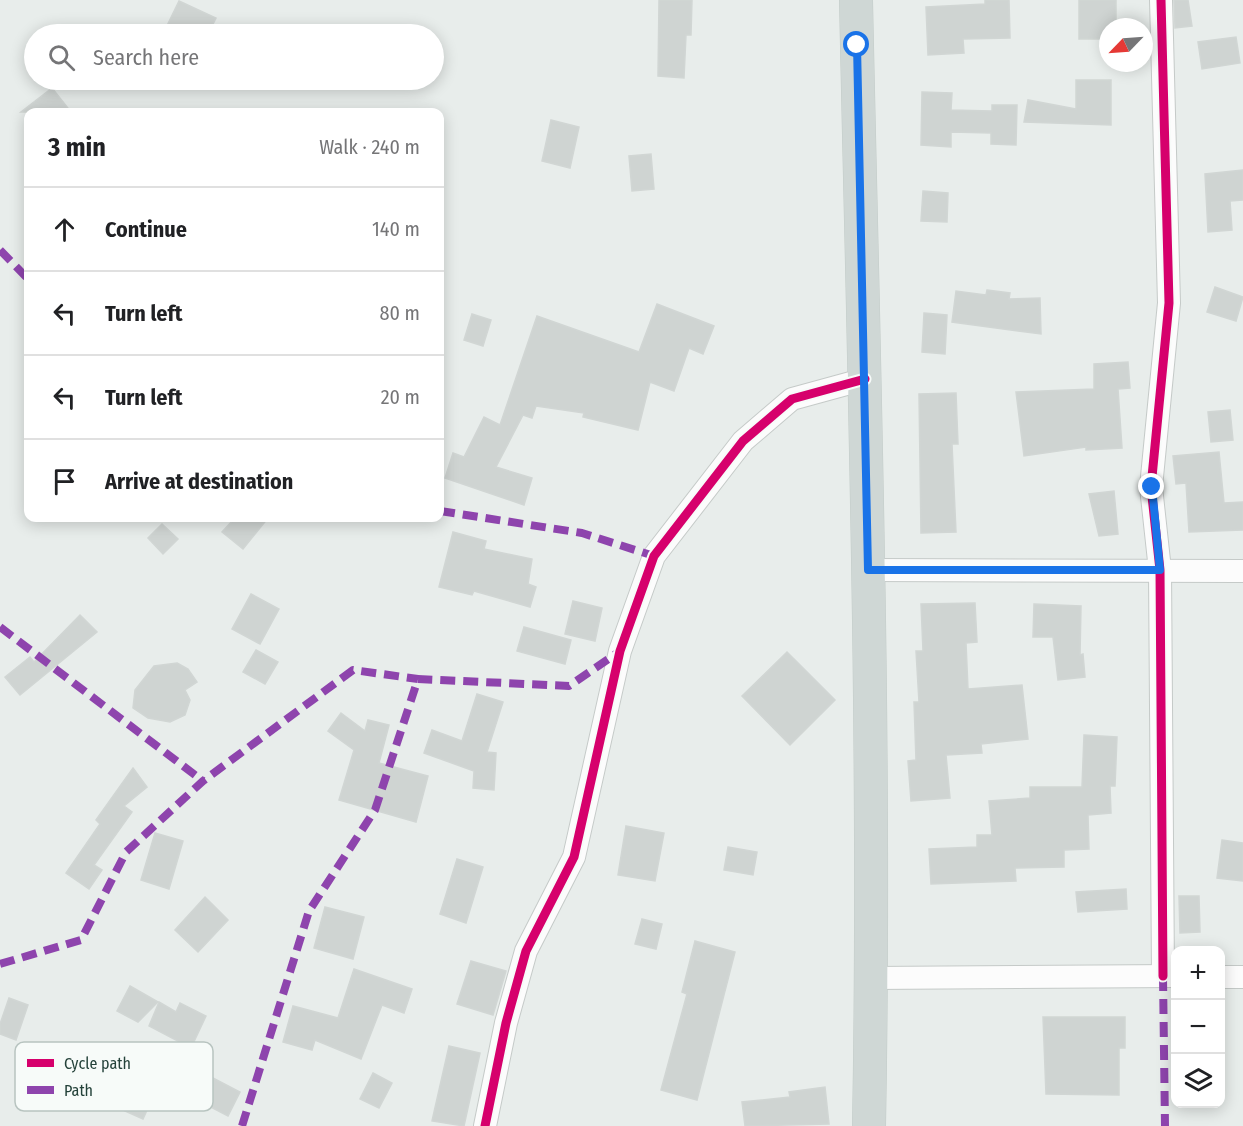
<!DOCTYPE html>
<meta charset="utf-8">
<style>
body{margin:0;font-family:"Fira Sans Condensed",sans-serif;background:#f2f2f2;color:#202124}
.controls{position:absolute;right:18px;bottom:18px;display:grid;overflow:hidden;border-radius:12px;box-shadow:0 3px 15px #0003}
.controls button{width:54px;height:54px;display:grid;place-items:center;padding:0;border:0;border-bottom:2px solid #e0e0e0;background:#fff;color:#202124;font:30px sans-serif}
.compass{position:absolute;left:1099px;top:18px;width:54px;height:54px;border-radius:50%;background:#fff;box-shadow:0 3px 15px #0003;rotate:245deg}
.stop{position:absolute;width:18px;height:18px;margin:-14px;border:4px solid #1a73e8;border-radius:50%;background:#fff}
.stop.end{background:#1a73e8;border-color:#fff;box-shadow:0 2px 6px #0008}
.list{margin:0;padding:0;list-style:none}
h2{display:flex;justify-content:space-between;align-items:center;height:78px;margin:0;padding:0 24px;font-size:26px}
h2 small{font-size:20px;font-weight:400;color:#757577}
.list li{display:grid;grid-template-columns:39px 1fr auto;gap:18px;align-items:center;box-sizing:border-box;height:84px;padding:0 24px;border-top:2px solid #e0e0e0}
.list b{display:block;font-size:22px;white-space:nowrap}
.list em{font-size:20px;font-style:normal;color:#757577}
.icon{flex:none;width:33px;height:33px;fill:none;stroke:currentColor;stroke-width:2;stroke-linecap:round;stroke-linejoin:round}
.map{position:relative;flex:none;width:1243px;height:1126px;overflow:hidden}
.search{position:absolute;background:#fff;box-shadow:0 3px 15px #0003;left:24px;top:24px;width:420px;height:66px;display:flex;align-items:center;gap:15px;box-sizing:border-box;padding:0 21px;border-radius:33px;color:#757577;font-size:22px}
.panel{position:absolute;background:#fff;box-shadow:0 3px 15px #0003;left:24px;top:108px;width:420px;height:414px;border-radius:12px}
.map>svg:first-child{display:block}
.building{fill:#cfd4d2;stroke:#d1d6d4;stroke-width:1.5}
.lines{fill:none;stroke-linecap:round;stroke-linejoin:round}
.minor-casing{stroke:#c5cac8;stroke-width:24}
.primary-casing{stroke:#c3ccc9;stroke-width:34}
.minor{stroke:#fcfcfc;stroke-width:22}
.primary{stroke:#cfd7d5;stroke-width:33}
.quiet{stroke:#8e44ad;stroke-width:8;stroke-dasharray:15 8;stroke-linecap:butt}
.cycleway-casing{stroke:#f7fbf9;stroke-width:13}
.cycleway{stroke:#d6006c;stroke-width:9}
.route{stroke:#1a73e8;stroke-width:8}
.key{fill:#f7fbf9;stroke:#b8c4c0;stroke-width:1.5}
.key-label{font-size:16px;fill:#24423a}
</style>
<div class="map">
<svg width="1243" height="1126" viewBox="0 0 1243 1126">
<rect width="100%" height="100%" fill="#e8edeb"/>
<g class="building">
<path d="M659,0h33l-1,35h-5l-2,43 -26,-2z"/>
<path d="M985,0h24l1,38 -47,1 1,14 -36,2 -2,-48 59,-3z"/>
<path d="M1079,0h37v27h-8v12h-29z"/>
<path d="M1174,0h14l4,26 -17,2z"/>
<path d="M179,1l37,17 -8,16h-45z"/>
<path d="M1236,37l4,26 -38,6 -4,-27z"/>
<path d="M1076,80h35v45l-87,-3 4,-22 48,9z"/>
<path d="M52,88l19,24h-50z"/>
<path d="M922,92l30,1 -1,17 41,1v-6h25l-1,40 -25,-1v-11l-40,-1v15l-30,-2z"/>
<path d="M551,120l28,7 -9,41 -28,-7z"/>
<path d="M651,154l3,35 -22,2 -3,-35z"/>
<path d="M1243,170v30l-13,1 2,29 -24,2 -3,-58z"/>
<path d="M923,191l25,2 -1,29 -26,-1z"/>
<path d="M1215,287l28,10 -7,24 -29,-9z"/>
<path d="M987,290l23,3 -1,6 31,-1 1,36 -89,-12 4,-31 30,4z"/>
<path d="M657,304l57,22 -11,28 -14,-6 -15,43 -24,-9 -12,48 -55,-13 1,-4 -48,-7 -4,12 -9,-3 -27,52 36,11 -8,27 -79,-27 8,-25 11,4 20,-40 16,8 37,-109 102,36z"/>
<path d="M924,313l23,2 -2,39 -23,-2z"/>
<path d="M472,314l19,6 -8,26 -19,-6z"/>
<path d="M1128,362l2,26 -12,1 4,59 -36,2v-3l-62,9 -8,-64 78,-3v-25z"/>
<path d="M956,393l2,51h-6l4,88 -35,1 -2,-139z"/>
<path d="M1230,410l3,30 -22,2 -3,-30z"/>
<path d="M1219,452l5,51 19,-1v28l-54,2 -3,-49 -10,1 -3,-28z"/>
<path d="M1114,491l4,43 -19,2 -10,-42z"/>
<path d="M235,518h33l-25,31 -21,-17z"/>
<path d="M162,524l16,15 -15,15 -15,-16z"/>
<path d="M453,532l33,9 -2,8 48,10 -4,25 8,3 -6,20 -56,-16 -2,4 -33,-8z"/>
<path d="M251,594l28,15 -19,35 -28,-15z"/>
<path d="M573,601l29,7 -7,33 -30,-7z"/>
<path d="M975,603l2,39 -11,1 2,46 54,-4 6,54 -47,5 1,9 -36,2 4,43 -39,3 -3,-40 8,-1 -2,-58h5l-3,-51h7l-2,-47z"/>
<path d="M1034,604l47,2 -1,49 3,-1 2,23 -27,3 -5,-43h-20z"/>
<path d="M80,615l17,17 -77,63 -15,-18 25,-20 4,5z"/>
<path d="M524,627l47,13 -6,24 -48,-13z"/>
<path d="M256,650l22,12 -13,22 -22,-12z"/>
<path d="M787,652l48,48 -45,45 -48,-49z"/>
<path d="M177,663l11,6 9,13 -12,8 5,10 -5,15 -15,7 -22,-4 -15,-10 2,-18 19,-24z"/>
<path d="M477,694l26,8 -16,50 9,1 -2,37 -21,-2 1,-17 -50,-18 8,-23 30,11z"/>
<path d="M341,713l24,18 3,-11 21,5 -10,38 49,13 -12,46 -77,-22 15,-50 -26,-19z"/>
<path d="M1084,735l33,2 -2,49h-5l1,27 -23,2 1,34 -25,1v17l-49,1 1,13 -85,3 -2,-35 48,-2v-12h15l-3,-34 41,-3v-11h52z"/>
<path d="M133,768l14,19 -23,19 8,6 -38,53 8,5 -13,19 -23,-16 34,-49 -4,-4z"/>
<path d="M626,826l38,7 -9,48 -37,-6z"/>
<path d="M155,833l28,8 -14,48 -28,-9z"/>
<path d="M1222,840l21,3v38l-26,-3z"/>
<path d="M728,847l29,5 -4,23 -29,-5z"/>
<path d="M457,859l26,8 -17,56 -26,-9z"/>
<path d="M1126,889l1,20 -49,3 -2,-20z"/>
<path d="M1179,896h20l1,36 -20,1z"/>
<path d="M205,897l23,23 -30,32 -23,-22z"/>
<path d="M325,907l39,10 -11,42 -39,-11z"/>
<path d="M642,919l20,5 -6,25 -21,-5z"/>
<path d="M695,941l40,11 -38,148 -36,-10 26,-96 -5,-2z"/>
<path d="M471,961l35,10 -13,44 -36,-11z"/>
<path d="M354,969l58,20 -8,24 -22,-8 -21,54 -46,-19 -3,10 -29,-8 10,-36 45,12z"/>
<path d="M130,986l28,16 -20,20 -21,-11z"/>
<path d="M9,998l19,7 -12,35 -16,-6v-10z"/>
<path d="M159,1002l17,10 4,-9 26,13 -15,32 -42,-22z"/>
<path d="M1043,1017h82v31h-6v47l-73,-1z"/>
<path d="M449,1046l31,7 -16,73 -32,-5z"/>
<path d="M128,1073l30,13 -15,33 -29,-13z"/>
<path d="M373,1073l19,10 -13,25 -19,-9z"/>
<path d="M211,1077l29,15 -12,24 -29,-15z"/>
<path d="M825,1087l4,37 -84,2 -3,-24 48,-5 -1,-5z"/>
</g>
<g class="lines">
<g class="minor-casing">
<g id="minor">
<path d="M1161,0l8,303 -18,184 9,83 3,406"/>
<path d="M868,570l375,1"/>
<path d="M1220,977h23"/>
<path d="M872,978l304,-2"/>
<path d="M485,1126l21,-103 20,-72 48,-94 46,-206 34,-95 89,-115 49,-42 73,-20"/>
</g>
</g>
<g class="primary-casing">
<path id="primary" d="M856,0c8,375 20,751 13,1126"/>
</g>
<use href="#minor" class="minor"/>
<use href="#primary" class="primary"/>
<g class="quiet">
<path d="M0,250l28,29"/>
<path d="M440,511l142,22 72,23"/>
<path d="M0,627l203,154"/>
<path d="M0,964l81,-24 45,-88 77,-71 150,-111 65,9"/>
<path d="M1163,976l2,150"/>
<path d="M242,1126l67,-215 66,-101 43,-131 151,7 51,-35"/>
</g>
<g class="cycleway-casing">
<g id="cycleway">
<path d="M1161,0l8,303 -18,184 9,83 3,406"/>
<path d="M485,1126l21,-103 20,-72 48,-94 46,-206 34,-95 89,-115 49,-42 73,-20"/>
</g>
</g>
<use href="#cycleway" class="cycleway"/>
</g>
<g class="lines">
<path class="route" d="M857,45l11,525h292l-8,-83"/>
</g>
<rect x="15" y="1042" width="198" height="69" rx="9" class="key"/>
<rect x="27" y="1059" width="27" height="8" fill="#d6006c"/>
<rect x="27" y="1086" width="27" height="8" fill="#8e44ad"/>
<g class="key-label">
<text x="64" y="1069">Cycle path</text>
<text x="64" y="1096">Path</text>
</g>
</svg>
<div class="controls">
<button>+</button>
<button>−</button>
<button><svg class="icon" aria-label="layers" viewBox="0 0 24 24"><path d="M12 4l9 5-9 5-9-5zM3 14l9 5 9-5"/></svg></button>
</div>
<svg class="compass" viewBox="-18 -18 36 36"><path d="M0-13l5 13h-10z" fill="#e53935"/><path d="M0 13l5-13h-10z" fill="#757577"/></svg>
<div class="stop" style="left:857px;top:45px"></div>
<div class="stop end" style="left:1152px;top:487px"></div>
<div class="search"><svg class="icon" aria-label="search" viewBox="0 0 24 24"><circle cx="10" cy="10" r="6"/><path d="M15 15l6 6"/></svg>Search here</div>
<section class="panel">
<h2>3 min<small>Walk · 240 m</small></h2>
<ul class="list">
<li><svg class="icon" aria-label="ahead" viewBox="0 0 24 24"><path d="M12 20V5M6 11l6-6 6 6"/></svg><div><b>Continue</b></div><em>140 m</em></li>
<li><svg class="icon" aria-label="left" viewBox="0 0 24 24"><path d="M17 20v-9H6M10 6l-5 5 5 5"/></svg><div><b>Turn left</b></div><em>80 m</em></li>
<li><svg class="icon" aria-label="left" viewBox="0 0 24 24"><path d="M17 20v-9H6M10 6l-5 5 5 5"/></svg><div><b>Turn left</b></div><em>20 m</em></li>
<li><svg class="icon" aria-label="arrive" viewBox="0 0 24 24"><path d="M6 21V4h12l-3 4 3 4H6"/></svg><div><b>Arrive at destination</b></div></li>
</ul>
</section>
</div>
